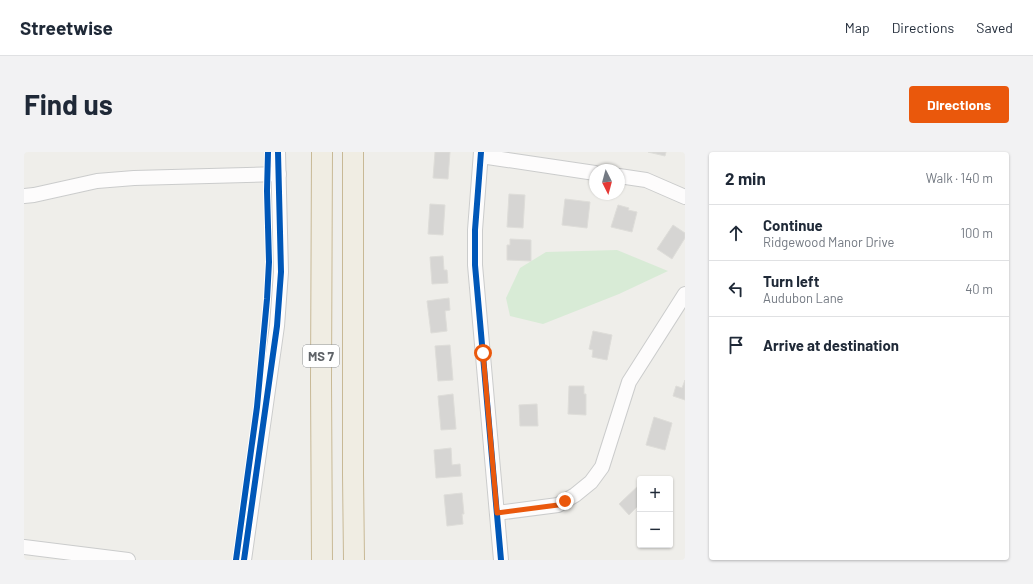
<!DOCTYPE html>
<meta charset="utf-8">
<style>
body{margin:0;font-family:Barlow,sans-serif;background:#f2f2f3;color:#1f2937}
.controls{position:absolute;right:12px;bottom:12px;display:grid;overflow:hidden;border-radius:4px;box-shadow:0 1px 3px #0004}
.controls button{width:36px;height:36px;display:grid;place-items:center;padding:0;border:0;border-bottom:1px solid #e0e1e3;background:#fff;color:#1f2937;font:20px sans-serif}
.compass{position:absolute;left:565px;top:12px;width:36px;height:36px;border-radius:50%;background:#fff;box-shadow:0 1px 3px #0004;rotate:174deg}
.stop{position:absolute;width:12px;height:12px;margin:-9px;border:3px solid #ea580c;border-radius:50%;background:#fff}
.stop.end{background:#ea580c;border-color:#fff;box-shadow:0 1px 4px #0008}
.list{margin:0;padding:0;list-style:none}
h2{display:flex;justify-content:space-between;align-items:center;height:52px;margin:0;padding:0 16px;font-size:17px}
h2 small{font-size:13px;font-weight:400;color:#747a83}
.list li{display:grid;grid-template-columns:26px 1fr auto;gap:12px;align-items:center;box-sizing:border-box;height:56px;padding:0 16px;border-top:1px solid #e0e1e3}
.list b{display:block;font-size:15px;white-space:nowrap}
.list p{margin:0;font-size:13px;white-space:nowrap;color:#747a83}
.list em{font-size:13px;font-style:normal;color:#747a83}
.icon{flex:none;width:22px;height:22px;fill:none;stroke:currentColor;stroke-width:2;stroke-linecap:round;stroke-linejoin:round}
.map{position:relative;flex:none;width:661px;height:408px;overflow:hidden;border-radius:4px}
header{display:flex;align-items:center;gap:24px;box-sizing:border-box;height:56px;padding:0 20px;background:#fff;border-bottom:1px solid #e0e1e3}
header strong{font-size:19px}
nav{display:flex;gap:22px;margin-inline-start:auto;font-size:14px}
.intro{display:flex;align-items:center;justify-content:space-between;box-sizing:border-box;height:96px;padding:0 24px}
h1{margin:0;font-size:28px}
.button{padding:10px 18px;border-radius:4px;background:#ea580c;color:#fff;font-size:14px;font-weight:700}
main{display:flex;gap:24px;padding:0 24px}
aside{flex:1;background:#fff;border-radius:4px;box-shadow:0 1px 3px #0004}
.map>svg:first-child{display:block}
.green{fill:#d8ebd6}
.building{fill:#d6d5d3;stroke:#deddd9}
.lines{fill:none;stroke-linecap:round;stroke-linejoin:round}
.minor-casing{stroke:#cbcccc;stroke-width:16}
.highway-casing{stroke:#c8b996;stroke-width:22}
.minor{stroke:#fdfcfc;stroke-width:14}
.highway{stroke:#f0ede3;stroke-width:20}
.cycleway-casing{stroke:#fff;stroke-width:8}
.cycleway{stroke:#0057b8;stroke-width:6}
.route{stroke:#ea580c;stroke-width:5}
.labels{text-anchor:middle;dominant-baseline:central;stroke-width:3;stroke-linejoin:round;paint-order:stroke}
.shield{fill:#fff;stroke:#8f9295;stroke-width:1}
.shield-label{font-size:13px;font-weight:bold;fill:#5f6368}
</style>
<header>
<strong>Streetwise</strong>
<nav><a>Map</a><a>Directions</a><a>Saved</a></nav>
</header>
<div class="intro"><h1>Find us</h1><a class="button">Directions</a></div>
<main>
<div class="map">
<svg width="661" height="408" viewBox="0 0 661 408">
<rect width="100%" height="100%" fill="#efeeea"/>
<path class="green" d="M593,98l51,21 -49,23 -76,30 -33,-8 -4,-18 14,-30 26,-16z"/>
<g class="building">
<path d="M411,0h15l-2,27 -15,-1z"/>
<path d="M624,0h18l-1,4z"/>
<path d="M485,42l16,1 -2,33 -16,-1z"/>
<path d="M541,47l25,3 -3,26 -25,-3z"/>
<path d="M406,52l15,1 -2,30 -15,-1z"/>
<path d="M594,53l11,3 -1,2 9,2 -5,20 -21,-5z"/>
<path d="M649,73l12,8v5l-13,21 -15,-10z"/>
<path d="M486,87l21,1v21l-24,-1v-15h3z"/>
<path d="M419,104l1,14h3l1,13 -16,1 -2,-27z"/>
<path d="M425,146l1,12 -5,1 2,20 -16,2 -4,-32z"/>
<path d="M569,179l19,4 -5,25 -15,-3 1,-7 -4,-1z"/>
<path d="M426,193l3,35 -15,1 -3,-35z"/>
<path d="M661,228v20l-12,-4 3,-10 6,2z"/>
<path d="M545,234h15v8h2v21l-18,-1z"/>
<path d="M429,242l3,35 -15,1 -3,-34z"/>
<path d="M513,252l1,22h-18l-1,-21z"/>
<path d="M630,265l18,6 -7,27 -19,-5z"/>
<path d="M427,296l1,17 8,-1 1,12 -25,2 -2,-28z"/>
<path d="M616,332v20l-11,11 -10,-11z"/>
<path d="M438,341l2,21h-2l1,10 -16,2 -3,-31z"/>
</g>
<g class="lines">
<g class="minor-casing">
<g id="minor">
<path d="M457,0l-6,78v35l26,295"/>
<path d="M457,4l114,17"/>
<path d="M595,24l27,4 39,17"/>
<path d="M0,44l10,-1 63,-14 37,-3 145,-4"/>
<path d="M473,361l61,-8 17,-10 16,-13 11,-15 27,-85 56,-88"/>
<path d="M0,395l104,13"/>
<path d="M220,408l33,-234 4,-54 -3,-120"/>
</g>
</g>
<g class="highway-casing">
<g id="highway">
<path d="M329,0v323l1,85"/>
<path d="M298,408l-1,-179 1,-229"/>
</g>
</g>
<use href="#minor" class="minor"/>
<use href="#highway" class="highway"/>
<g class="cycleway-casing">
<g id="cycleway">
<path d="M457,0l-6,78v35l26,295"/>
<path d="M212,408l21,-153 10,-108 2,-37 -2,-71 1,-39"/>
<path d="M220,408l33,-234 4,-54 -3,-120"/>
</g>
</g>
<use href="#cycleway" class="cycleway"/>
</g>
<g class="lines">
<path class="route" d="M459,201l14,160 61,-8 7,-4"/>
</g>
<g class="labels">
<rect class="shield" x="279" y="193" width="36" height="22" rx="3"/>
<g class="shield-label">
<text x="297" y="204">MS 7</text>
</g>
</g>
</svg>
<div class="controls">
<button>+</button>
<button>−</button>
</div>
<svg class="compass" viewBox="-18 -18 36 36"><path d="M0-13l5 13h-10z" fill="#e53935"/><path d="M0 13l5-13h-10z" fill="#747a83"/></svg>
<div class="stop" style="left:459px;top:201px"></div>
<div class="stop end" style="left:541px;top:349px"></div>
</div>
<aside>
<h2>2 min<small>Walk · 140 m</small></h2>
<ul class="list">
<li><svg class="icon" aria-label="ahead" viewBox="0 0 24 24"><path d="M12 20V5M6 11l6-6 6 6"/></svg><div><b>Continue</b><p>Ridgewood Manor Drive</p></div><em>100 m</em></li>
<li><svg class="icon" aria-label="left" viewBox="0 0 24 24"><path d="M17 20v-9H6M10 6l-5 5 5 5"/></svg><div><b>Turn left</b><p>Audubon Lane</p></div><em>40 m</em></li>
<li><svg class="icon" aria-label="arrive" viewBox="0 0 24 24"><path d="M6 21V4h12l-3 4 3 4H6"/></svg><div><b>Arrive at destination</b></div></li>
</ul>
</aside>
</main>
